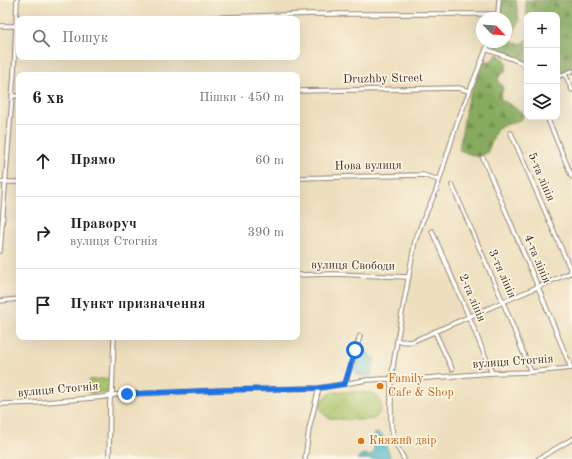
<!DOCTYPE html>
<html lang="uk">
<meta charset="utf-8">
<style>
body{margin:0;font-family:"Old Standard TT",serif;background:#f6f6f6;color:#202124}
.controls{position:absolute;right:12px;top:12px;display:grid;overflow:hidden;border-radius:8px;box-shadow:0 4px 16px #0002}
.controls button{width:36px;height:36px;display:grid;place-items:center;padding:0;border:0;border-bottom:1px solid #e0e0e0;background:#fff;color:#202124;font:20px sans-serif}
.compass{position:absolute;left:476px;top:12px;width:36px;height:36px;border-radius:50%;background:#fff;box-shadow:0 4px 16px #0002;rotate:115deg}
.stop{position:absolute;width:12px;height:12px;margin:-9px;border:3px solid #1a73e8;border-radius:50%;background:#fff}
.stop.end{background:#1a73e8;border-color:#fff;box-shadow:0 1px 4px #0008}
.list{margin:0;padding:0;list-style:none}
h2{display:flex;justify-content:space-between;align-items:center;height:52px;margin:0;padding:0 16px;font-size:17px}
h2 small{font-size:13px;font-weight:400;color:#757577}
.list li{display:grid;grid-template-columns:26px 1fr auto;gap:12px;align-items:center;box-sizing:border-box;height:72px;padding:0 16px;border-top:1px solid #e0e0e0}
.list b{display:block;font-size:15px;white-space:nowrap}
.list p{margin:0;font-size:13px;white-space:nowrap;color:#757577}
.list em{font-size:13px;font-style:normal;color:#757577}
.icon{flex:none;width:22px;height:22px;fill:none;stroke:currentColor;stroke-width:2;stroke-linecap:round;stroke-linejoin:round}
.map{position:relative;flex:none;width:572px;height:459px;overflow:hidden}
.search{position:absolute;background:#fff;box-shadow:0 4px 16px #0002;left:16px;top:16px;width:284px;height:44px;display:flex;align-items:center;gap:10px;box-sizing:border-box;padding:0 14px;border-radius:8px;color:#757577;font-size:15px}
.panel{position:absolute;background:#fff;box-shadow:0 4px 16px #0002;left:16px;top:72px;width:284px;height:268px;border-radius:8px}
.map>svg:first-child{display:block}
.grass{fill:url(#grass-dots);stroke:#727844}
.forest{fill:url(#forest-firs);stroke:#606a3e}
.pitch{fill:#a9c56b;stroke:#727844}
.water{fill:#4bb5c9;stroke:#437074}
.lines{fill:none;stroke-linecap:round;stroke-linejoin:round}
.street-casing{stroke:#94846e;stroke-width:5.5}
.street{stroke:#fff;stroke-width:3.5}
.route{stroke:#1a73e8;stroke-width:5}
.food-dot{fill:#e8710a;stroke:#fcf5e5;stroke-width:1.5}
.labels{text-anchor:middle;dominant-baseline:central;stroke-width:3.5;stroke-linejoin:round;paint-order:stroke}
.street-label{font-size:12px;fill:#3b2a1e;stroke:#fcf5e5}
.food-label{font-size:12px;fill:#c56008;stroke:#fcf5e5;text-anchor:start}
</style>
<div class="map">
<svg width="572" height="459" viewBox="0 0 572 459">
<defs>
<pattern id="grass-dots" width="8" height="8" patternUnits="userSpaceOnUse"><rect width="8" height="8" fill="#a9c56b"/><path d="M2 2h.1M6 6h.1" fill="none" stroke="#92a95c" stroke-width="1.8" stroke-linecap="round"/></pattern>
<pattern id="forest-firs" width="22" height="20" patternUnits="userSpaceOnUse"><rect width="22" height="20" fill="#86aa5f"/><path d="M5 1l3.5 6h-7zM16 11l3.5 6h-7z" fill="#6f8b4e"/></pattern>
</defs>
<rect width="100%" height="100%" fill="#fcf5e5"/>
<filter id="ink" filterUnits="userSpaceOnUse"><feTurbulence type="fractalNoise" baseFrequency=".025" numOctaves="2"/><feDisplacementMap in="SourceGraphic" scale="8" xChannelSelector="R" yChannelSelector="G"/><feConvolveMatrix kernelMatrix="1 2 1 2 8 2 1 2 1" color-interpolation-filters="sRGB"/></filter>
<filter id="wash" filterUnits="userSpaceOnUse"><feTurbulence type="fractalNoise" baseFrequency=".012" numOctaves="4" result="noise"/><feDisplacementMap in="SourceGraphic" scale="16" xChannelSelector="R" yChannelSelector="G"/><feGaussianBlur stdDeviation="0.9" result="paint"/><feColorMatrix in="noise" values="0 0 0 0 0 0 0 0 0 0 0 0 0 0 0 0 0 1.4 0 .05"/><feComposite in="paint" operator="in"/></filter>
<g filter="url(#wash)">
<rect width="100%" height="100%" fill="#eddfbd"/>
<path class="grass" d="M111,378l-1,12 -2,2 -18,1 -1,-13z"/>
<g class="forest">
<path d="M502,0h14l3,20 -8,19 3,3 8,2 5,-5v27l-5,-5 -27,-12 1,-7h10v-24h-5z"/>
<path d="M525,0h47v69l-15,6v-60h-30v2z"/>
<path d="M498,54c8,5 9,8 8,17l-7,5 -1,5 5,7 -3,10 4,3 19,12 -1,6 -25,9 -10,25 -9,4 -19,-7 8,-48 17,-41h7l5,-6z"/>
</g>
<path class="pitch" d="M334,392c8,0 34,-1 40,2 5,3 7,8 7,13 0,5 -4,10 -8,12 -7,2 -36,0 -44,-1 -14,-7 -9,-22 5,-26z"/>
<g class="water">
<path d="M367,351l2,2 1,4 5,2 -3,15c-3,2 -5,2 -9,2 -15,0 -5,-17 -1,-24z"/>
<path d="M375,433h3l4,2 8,21 -1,2 1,1h-33l4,-4 4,-1 4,2 4,-3c3,-7 -3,-14 2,-20z"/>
</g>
</g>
<g filter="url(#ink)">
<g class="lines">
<g class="street-casing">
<g id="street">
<path d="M497,18l1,-4 1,-14"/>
<path d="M170,19l142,-5h186"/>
<path d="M0,26h19"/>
<path d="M486,49l34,13 4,3 3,6"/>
<path d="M565,74l7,16"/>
<path d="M557,77l15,-6"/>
<path d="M297,91l162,-3 10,3"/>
<path d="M12,96h7"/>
<path d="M547,117l25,60"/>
<path d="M511,133l61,140"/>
<path d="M483,158l55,129 33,81"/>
<path d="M297,178l126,-3 16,5"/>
<path d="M0,182h19"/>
<path d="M452,185l51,117 28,70"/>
<path d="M432,231l37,86 23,56"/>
<path d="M0,251l14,-178 3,-73"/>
<path d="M297,275l37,-1 75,3"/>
<path d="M0,301l19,-2"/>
<path d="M435,332l17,37"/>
<path d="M397,341l14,1 161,-70"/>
<path d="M345,384l15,-48"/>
<path d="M0,404l34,-1 70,-6 8,-2 109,-5 98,-2 48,-8 17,-1h31l77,-6 39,-1 41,-4"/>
<path d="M109,459l1,-60 2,-4 2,-58"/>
<path d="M305,459l4,-30 10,-41"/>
<path d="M404,459l-10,-18 -3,-18v-44l6,-38 18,-100 8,-21 13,-29 21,-68 32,-81"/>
<path d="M538,459l34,-20"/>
</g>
</g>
<use href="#street" class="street"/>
</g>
</g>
<g class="lines" filter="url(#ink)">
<path class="route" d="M127,394l94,-4 98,-2 26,-4 10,-34"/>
</g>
<g class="food-dot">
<circle cx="380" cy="386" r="4"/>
<circle cx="361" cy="441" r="4"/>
</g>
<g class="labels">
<g class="street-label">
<text transform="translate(383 79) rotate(-1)">Druzhby Street</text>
<text transform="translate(368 166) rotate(-1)">Нова вулиця</text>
<text transform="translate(541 177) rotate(67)">5-та лінія</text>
<text transform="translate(537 259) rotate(67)">4-та лінія</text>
<text transform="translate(353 266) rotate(1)">вулиця Свободи</text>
<text transform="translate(502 274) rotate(66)">3-тя лінія</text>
<text transform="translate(472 298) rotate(67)">2-га лінія</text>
<text transform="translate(513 362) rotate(-4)">вулиця Стогнія</text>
<text transform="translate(58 390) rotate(-5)">вулиця Стогнія</text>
</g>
<g class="food-label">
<text x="388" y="379">Family<tspan x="388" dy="14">Cafe &amp; Shop</tspan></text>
<text x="369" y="441">Княжий двір</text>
</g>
</g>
</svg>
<div class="controls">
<button>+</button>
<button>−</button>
<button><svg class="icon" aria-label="layers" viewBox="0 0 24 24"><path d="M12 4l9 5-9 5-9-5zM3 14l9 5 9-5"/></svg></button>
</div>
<svg class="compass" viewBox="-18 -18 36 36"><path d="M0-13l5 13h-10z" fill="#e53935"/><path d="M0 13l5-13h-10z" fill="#757577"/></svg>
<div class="stop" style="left:355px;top:350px"></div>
<div class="stop end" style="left:127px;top:394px"></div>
<div class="search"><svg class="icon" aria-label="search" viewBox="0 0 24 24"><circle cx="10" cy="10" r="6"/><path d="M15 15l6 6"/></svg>Пошук</div>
<section class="panel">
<h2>6 хв<small>Пішки · 450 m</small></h2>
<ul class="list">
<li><svg class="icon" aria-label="ahead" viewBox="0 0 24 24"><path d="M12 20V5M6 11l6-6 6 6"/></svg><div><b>Прямо</b></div><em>60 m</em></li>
<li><svg class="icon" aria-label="right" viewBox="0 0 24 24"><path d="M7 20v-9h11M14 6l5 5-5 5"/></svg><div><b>Праворуч</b><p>вулиця Стогнія</p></div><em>390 m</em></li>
<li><svg class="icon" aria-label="arrive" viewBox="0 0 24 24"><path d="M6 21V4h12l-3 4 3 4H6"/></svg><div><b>Пункт призначення</b></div></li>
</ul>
</section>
</div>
